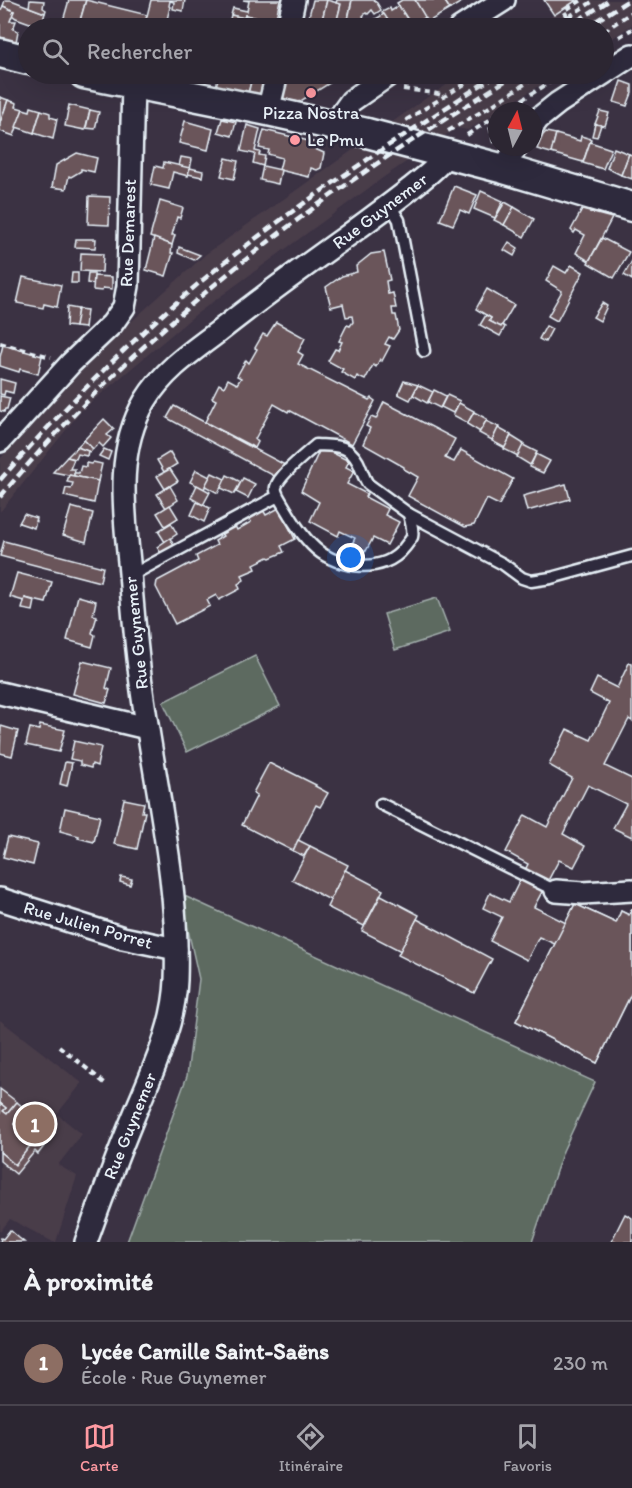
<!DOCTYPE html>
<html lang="fr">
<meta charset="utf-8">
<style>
body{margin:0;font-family:Itim,sans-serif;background:#38323e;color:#f1f3f6}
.compass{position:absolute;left:488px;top:102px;width:54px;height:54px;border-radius:50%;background:#2c2632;box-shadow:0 6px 24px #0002;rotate:7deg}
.you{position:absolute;left:351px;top:558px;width:21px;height:21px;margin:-15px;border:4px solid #fff;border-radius:50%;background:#1a73e8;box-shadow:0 0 0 9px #1a73e833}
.badge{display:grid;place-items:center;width:39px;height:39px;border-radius:50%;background:#ff9aa2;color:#fff;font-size:20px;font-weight:700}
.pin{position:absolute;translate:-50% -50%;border:3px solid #fff;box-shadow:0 2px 6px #0006}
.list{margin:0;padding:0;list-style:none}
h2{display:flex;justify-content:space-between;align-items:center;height:78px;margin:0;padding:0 24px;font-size:26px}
h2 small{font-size:20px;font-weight:400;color:#a6a5ac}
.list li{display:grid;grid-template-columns:39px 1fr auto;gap:18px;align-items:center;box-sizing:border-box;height:84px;padding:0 24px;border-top:2px solid #48434d}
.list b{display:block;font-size:22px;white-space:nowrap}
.list p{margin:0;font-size:20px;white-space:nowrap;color:#a6a5ac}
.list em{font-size:20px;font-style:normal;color:#a6a5ac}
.icon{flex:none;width:33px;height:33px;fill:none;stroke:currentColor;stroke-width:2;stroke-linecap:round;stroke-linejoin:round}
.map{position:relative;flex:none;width:632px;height:1242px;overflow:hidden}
.search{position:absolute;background:#2c2632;box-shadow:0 6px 24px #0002;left:18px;right:18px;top:18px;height:66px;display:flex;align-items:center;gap:15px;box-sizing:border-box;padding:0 21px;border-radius:33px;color:#a6a5ac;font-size:22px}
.sheet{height:162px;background:#2c2632}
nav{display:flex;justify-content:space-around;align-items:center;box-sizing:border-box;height:84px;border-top:2px solid #48434d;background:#2c2632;font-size:16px;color:#a6a5ac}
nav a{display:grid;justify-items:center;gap:3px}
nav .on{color:#ff9aa2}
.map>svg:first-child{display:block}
.built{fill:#493c4a}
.green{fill:#5d6a60;stroke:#a2aeac;stroke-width:1.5}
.building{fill:#6a545a;stroke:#e8f1f8;stroke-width:1.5}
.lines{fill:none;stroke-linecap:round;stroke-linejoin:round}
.service-casing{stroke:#e8f1f8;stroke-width:15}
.minor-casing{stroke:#e8f1f8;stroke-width:26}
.secondary-casing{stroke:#e8f1f8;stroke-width:33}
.path{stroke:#e8f1f8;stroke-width:4;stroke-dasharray:6 4.5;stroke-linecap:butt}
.service{stroke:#2f2a3d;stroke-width:10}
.minor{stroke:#2f2a3d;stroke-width:21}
.secondary{stroke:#2f2a3d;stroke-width:28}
.rail{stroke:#e8f1f8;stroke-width:4.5;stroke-dasharray:9 4.5;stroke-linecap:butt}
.poi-dot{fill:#ff9aa2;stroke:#2f2a3d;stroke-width:2}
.labels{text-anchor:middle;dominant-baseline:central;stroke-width:5;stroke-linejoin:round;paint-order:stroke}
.poi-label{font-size:18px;fill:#e8f1f8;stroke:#2f2a3d}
.street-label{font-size:18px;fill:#e8f1f8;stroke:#2f2a3d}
</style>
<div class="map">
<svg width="632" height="1242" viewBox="0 0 632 1242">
<rect width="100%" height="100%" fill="#3b3243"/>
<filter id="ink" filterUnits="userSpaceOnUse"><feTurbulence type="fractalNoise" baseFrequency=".0167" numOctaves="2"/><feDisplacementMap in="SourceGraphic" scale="12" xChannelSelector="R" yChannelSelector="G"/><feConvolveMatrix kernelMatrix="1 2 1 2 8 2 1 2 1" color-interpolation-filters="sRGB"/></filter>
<g filter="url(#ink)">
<g class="built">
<path d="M544,0h88v25l-28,19v-16h-71l21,-13z"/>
<path d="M464,74h94l-90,56 -12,-2 -12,8 -60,41 -189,138 -113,95 -82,102v-53l81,-92 125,-113 223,-158z"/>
<path d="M0,1020l82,63 -25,31 25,20 -24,31 19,11 -21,66h-3l-43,-23 -10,13z"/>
</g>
<g class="green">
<path d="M437,598l13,34 -55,18 -11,-36z"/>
<path d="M255,656l25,50 -93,46 -24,-50z"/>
<path d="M180,894l415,188 -32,69 -31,91h-405l60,-166 12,-97z"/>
</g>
<g class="building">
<path d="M5,0h6l34,13 -4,14 -25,-9 -4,-3 2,-4 -11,-5z"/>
<path d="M30,0l14,1 -1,7 3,2 -1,3 -16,-6z"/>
<path d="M69,0h17l-7,24 -16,-3z"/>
<path d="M86,0l61,15 -3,13h-66z"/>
<path d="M151,0h34l-2,11 -10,-2 1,-7 -4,-1 -1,5 1,1 -5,21h-21z"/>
<path d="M243,0h37l-5,22 -30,-7 -1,3 -13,-3 2,-7 14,3 2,-10z"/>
<path d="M313,0h14l-5,20 -13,-4z"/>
<path d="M327,0l14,4 -5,20 -14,-4z"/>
<path d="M337,0h15l-6,27 -10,-3 5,-20 -5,-1z"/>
<path d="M352,0h21l4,3 4,7 -6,4 -3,-4 -4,4 -2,-1 -3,3 4,9 2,-1 3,4h-19l-5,-8z"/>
<path d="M402,0h13l11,17 -14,9 -15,-23z"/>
<path d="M415,0h29l6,9 -22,13z"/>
<path d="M444,0h21l-15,9z"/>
<path d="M544,0h33l-23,15z"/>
<path d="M3,6l11,5 -4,10h6l-3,8 5,2 -2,11 -16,-5v-25z"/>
<path d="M399,6l13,21 -3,1h-16l-11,-16 8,-4 1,3z"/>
<path d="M384,14l9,14h-19l3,-2 -3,-6z"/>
<path d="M231,15l13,3 1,-3 30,7 -2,6h-19l-25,-5z"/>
<path d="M55,19l8,2 -2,7h-20l1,-5 10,2z"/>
<path d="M63,21l16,3 -1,4h-17z"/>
<path d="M169,74h38l-2,11 -37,-7z"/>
<path d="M213,74h40l-5,19 -32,-6 3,-13z"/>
<path d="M253,74h18l-4,17 -7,5 -12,-2z"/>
<path d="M281,74h54l-2,7 -34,21 -23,-4z"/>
<path d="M621,81l11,4v8l-5,13 -13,-4z"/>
<path d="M0,97l8,3 -7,22 -1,-1z"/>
<path d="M8,100l9,3 -1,4 7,2 -9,27 -14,-5v-8z"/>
<path d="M69,105l21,5 -5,20 -20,-4z"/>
<path d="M31,107l10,3 -7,23 -18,-6 7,-18 7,2z"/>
<path d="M41,110l9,3v4l7,2 -4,20 -19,-6z"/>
<path d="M90,110l9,2 -4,17 -9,-1z"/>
<path d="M600,111l9,2 -4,13 -10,-2z"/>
<path d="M222,119l14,3 -4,14 -14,-4z"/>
<path d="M185,121l28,8 -5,21 -29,-7z"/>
<path d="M595,124l6,1 -4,12 -5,-1z"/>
<path d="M247,125l13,4 -5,22 5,1 -1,3 6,1 -2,10 -10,-3 2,-9 -14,-3z"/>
<path d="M264,130l53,13 -2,6 9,4 -3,15 -4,2 -6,-2 -2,9 -30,-7 3,-12 -14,-4 1,-4 -10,-2z"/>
<path d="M546,132l10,2 -5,19 -14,-4 6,-14z"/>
<path d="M556,134l24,7 1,-5 10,3 -8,23 -32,-9z"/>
<path d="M590,142l21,7 -8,20 -20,-6z"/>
<path d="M614,148l15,6 -8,21 -14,-7z"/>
<path d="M77,153l20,5 -3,14 -13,-3v2l-10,6 -2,-1 -3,13 -14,-2 4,-22z"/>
<path d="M629,154l3,1v24l-11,-4z"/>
<path d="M181,157l11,2 -2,10 -11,-3z"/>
<path d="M226,158l12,3 -4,18 -13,-3z"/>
<path d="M164,162l26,6 -2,8 -15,-4 -4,17 -18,-4 4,-19 8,2z"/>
<path d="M263,166l18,4 -3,14 -18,-4z"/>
<path d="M190,168l13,3 -1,6 -14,-3z"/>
<path d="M454,186l23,9 -8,19 -9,-4 -7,15 -13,-5z"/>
<path d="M481,191l22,10 -8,17 -21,-9z"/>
<path d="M89,196l21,1 -1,28 -21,-1z"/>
<path d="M160,201l23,7 -3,10 -3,-1 -5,18h3l-3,10 -22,-8z"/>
<path d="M505,202l9,5 -10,18 -10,-5z"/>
<path d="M514,207l20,12 -10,18 -20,-12z"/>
<path d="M582,210l30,8 -23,43 -13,-8 9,-18 -9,-5 -2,3 -3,-3z"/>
<path d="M154,238l18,7 -1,8h2l-7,23 -20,-6z"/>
<path d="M602,238l27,14 -15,26 -26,-15z"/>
<path d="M76,239h20l-1,9 -20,-1z"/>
<path d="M509,242l9,6 -4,8 -10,-6z"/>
<path d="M179,247l21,8 -6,5 -16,-7z"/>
<path d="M384,252l6,28 -4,1 2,13 5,-1 3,15h-4l1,7h3l3,15 -6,9 -4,-2 -4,7 5,2 -8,15 -2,-2 -4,8 -3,-2 -8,15 -8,-4 -2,4 -14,-8 2,-3 -15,-8 7,-12 3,1 4,-8 -3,-1 8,-16 3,1 3,-4 -1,-6 -6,1 -3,-13 -12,3 -5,-20 16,-11 15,-4 -1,-6 15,-12z"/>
<path d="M81,253l22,1 -1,18 -22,-1z"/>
<path d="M632,261v19l-8,-5z"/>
<path d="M571,265l12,7 -26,49 -9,-5 14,-25 -16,-10 8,-15 12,7z"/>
<path d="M72,273h6v10h-7z"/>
<path d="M88,273h6v11l-7,-1z"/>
<path d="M94,276l18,1v12l-9,-1 -1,3 -9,-1z"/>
<path d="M23,277l38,8 -4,22 -13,-3 -1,4 -26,-5z"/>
<path d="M487,289l27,16 -13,22 -12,-6 2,-3 -15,-9z"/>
<path d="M602,303l5,3 -7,15 -7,-4z"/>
<path d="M67,307l11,2 -3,18 -9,-1z"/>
<path d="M78,309l9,1 -2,18 -10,-1z"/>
<path d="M486,315l5,3 -2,3 12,6 1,-2 3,2 -5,9 -20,-11z"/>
<path d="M276,322l29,16 -7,14 5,3 -5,9 71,36 2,-2 4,3 -23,43 -63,-34 -1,2 -14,-8 -19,35 3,3 -3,6 -50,-26 11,-22 -4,-2 7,-14 5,3 4,-8 9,5 4,-6 -4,-2 9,-16 3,3 8,-14 -2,-1 8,-14 4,2z"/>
<path d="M546,326l6,3 -7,13 -6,-3z"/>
<path d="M3,345l39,11 -4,18 -18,-5 -1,3 -19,-6v-9z"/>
<path d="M0,379l15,4 -2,10 -8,-2 -1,4 -4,-1z"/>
<path d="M404,381l14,4 -8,15 -12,-6z"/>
<path d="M418,385l15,7 -6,11 -14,-8z"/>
<path d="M434,390l12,6 -6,12 -12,-6z"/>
<path d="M447,395l13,6 -7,12 -12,-6z"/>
<path d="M0,396l10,2 -3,11h-2l-1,3 -4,-1z"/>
<path d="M384,402l71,37 -10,19 9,4 7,-12 52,29 -14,26 -12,-6 -13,26 -9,2 -57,-31 10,-19 -14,-8v-2l-41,-23 7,-16 -4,-2 5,-9 5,2z"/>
<path d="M459,403l15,8 -6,12 -15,-8z"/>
<path d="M174,406l111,59 -7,13 -111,-60z"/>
<path d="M474,412l13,7 -7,13 -13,-8z"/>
<path d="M104,419l10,10 -7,6 4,3 -8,9 -4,-4 -6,6 -9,-9z"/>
<path d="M486,421l13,6 -7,13 -13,-7z"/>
<path d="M498,428l13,7 -6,13 -13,-7z"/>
<path d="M511,436l13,8 -6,12 -14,-7z"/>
<path d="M84,440l9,9 -3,3 -13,-5z"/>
<path d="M523,445l14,7 -7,13 -13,-8z"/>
<path d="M77,447l11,4 -1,5 -9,-2 -2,5 -9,-2z"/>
<path d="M321,447l28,14 -3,6 8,4 -7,13 20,10 -2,3 23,12 -3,6 14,7 -12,23 -14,-7 -7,13 -14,-7 3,-6 -15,-7 -2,5 -28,-15 9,-19 -18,-11z"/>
<path d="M104,449l7,3 -3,8 -9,-4z"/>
<path d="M170,452l7,12 -13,8 -7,-12z"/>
<path d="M536,454l14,7 -7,12 -13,-6z"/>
<path d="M67,457l7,2 -4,10h5l-1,7 -21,-4z"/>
<path d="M93,462l9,2 -4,17 -24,-5v-3h5l2,-7 5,1v-4l5,1z"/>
<path d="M170,469l8,12 -13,8 -8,-13z"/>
<path d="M196,470l14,7 -6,12 -14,-7z"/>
<path d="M212,473l13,6 -7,14 -13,-7z"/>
<path d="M69,475l29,6 -4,22 -30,-7 2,-8 5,1 2,-6 -6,-1z"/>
<path d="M227,475l14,7 -7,12 -13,-6z"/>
<path d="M243,478l12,6 -7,14 -12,-6z"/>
<path d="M566,484l4,15 -43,12 -4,-15z"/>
<path d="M197,485l13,7 -7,13 -12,-7z"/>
<path d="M170,486l8,14 -12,8 -9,-14z"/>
<path d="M197,502l13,6 -6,14 -13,-7z"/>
<path d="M170,505l8,13 -13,8 -8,-13z"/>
<path d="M71,507l22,6 -7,29 -23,-7z"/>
<path d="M279,508l16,31 -14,7 3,6 -14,6 -2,-1 -14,7 2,5 -14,6 2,5 -6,4 2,5 -21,11 -3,-5 -9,5 3,6 -35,18 -19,-37 1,-6 32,-17 1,1 8,-4 -2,-5 21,-11 -2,-4 8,-5 -3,-4 14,-8 3,6 14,-8 -2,-5 14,-7 3,5z"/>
<path d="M24,514l12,4 -1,3h1l-2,7 -15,-5z"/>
<path d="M171,523l6,11 -12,8 -7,-11z"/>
<path d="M170,538l7,14 -12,8 -8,-13z"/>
<path d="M4,541l99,26 -3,15 -100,-26z"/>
<path d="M17,573l35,9 -6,21 -21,-5 -1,3 -14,-4z"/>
<path d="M78,596l18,5 -3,14 4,1 -5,17 3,2 -3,12 -25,-7z"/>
<path d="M25,598l10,3 -2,10 -11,-2z"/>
<path d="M82,661l29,7 -5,20 4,2 -4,13 -33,-9z"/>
<path d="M629,663l3,1v57l-3,-2 -24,47 27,13v58l-19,-9 13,-24 -38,-19 -25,49 22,12 -11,21 -15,-7 -25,47 32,16 9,-19 41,19 5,-12 8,4 3,-6v83l-35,71 -81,-42 39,-77 -16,-7 -12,23 -37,-19 12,-24 -19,-9 7,-15 19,9 19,-38 -22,-12 19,-37 22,12 25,-49 -23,-13 18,-36 24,11 18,-37 -19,-10 7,-15 20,10z"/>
<path d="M40,725l25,5 -6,22 -33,-7 4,-17 9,2z"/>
<path d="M1,726l17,5 -6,25 -12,-3z"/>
<path d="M74,741l27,6 -4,19 -5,-2 -1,4 -11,-3v-4l-10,-2z"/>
<path d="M65,762l7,1 -5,23 -7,-2z"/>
<path d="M269,763l14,7 1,-1 32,16 -1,1 13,7 -8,14 -4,-2 -23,46 -51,-26 15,-30 -4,-2z"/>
<path d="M124,799l20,4 -2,9h3l-8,37 -23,-5z"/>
<path d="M65,808l35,8 -6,26 -16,-4 1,-2 -19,-5z"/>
<path d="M8,837l30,7 -5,21 -30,-8z"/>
<path d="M298,840l12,6 -6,10 -11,-5z"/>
<path d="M310,846l38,19 -18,35 -38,-20z"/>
<path d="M345,870l38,20 -19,36 -37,-19z"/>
<path d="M121,877l11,2 -2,6 -10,-3z"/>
<path d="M381,895l38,20 -18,36 -39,-20z"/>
<path d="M575,904l41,19 5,-12 8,4 3,-6v83l-35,71 -81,-42z"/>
<path d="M417,919l75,40 -18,34 -76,-38z"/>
<path d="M0,1089l17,13 -10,12 -4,-3 3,-3 -6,-5z"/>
<path d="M17,1102l8,7 -11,15 21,16 -20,25 -15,-13v-49l6,5 -3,3 4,3z"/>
<path d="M25,1109l30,23 -17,22 -3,-3 -19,23 -16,-13v-9l15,13 20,-25 -21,-16z"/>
<path d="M625,1214l7,4v24h-21z"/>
<path d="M10,1230l9,8 5,4h-24l1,-4 2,1z"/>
</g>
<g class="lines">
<g class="service-casing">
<g id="service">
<path d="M390,205l9,15 25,131"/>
<path d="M409,514l94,50 19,14 9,3 20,-3 81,-22"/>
<path d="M130,576l148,-80c10,17 23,40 38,53 23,20 68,25 88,-1 3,-4 6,-7 8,-11 2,-8 -2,-16 -3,-23l-41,-30c-5,-7 -6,-14 -10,-22 -10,-18 -23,-16 -42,-17 -10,9 -37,30 -40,42 -1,4 1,6 2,9"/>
<path d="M381,804l175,87"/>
</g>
</g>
<g class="minor-casing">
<g id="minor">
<path d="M288,28l6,-28"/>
<path d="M460,28l44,-28"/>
<path d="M268,111l9,-37"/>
<path d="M333,126l18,-25 39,-27"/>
<path d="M533,126l5,-7 20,-16 74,-48"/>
<path d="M504,169l12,-22"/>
<path d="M0,441l71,-78 41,-39 12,-17 4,-21 5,-202"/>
<path d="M0,693l147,35"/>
<path d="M556,891l27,2 49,-3"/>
<path d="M0,899l123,39 53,11"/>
<path d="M86,1242c15,-42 30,-83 47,-124 18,-44 41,-89 43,-138 3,-84 -15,-168 -28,-250 -9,-52 -14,-104 -18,-157 -5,-57 -16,-120 15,-172 18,-30 46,-49 73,-69 43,-34 87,-66 132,-98 20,-15 40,-29 60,-45 13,-11 27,-20 37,-34"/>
</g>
</g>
<g class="secondary-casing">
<g id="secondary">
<path d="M0,53l28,7"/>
<path d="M84,74l184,37 99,22 137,36 128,38"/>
</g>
</g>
<g class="path">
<path d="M568,17l-4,-6 18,-11"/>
<path d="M551,28l44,-28"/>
<path d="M604,31l28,-19"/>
<path d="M619,37l13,-8"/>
<path d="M403,89l31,4 11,3"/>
<path d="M504,111l59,-37"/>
<path d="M514,111l8,-5"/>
<path d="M406,120l75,-46"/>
<path d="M448,131l40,-23 52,-34"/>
<path d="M467,135l30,-20"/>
<path d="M494,143l-4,-17 7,-4"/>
<path d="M0,343l51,14"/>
<path d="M59,1046l48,39"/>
</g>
<use href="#service" class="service"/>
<use href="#minor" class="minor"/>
<use href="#secondary" class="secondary"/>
<g class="rail">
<path d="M566,28l44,-28"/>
<path d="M585,28l44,-28"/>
<path d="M0,480c69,-78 143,-153 225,-218 87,-68 180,-128 273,-188"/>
<path d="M0,497c103,-123 224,-228 356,-319 52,-36 107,-70 160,-104"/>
</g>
</g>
</g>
<g class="poi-dot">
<circle cx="311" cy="93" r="6"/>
<circle cx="295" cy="140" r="6"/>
</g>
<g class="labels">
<g class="poi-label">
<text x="311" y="113">Pizza Nostra</text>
<text x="307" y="140" text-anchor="start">Le Pmu</text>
</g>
<g class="street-label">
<text transform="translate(380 211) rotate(-37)">Rue Guynemer</text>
<text transform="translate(128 233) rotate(-88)">Rue Demarest</text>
<text transform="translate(136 633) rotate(-96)">Rue Guynemer</text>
<text transform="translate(88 925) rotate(16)">Rue Julien Porret</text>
<text transform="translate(130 1126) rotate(-68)">Rue Guynemer</text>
</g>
</g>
</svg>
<svg class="compass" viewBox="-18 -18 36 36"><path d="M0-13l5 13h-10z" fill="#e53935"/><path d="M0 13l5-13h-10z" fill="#a6a5ac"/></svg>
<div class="you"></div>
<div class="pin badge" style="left:35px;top:1124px;background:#8d6e63">1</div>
<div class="search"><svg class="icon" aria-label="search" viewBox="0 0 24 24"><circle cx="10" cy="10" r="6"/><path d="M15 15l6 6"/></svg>Rechercher</div>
</div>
<section class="sheet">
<h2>À proximité<small></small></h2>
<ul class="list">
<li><span class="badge" style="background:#8d6e63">1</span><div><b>Lycée Camille Saint-Saëns</b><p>École · Rue Guynemer</p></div><em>230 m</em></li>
</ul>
</section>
<nav>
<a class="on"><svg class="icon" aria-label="map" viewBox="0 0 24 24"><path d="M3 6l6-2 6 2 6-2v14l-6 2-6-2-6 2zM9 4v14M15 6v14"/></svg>Carte</a>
<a><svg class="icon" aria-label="directions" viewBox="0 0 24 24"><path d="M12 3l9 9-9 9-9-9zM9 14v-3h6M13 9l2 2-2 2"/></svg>Itinéraire</a>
<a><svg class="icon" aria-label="saved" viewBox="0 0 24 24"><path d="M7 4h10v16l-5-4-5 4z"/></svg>Favoris</a>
</nav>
